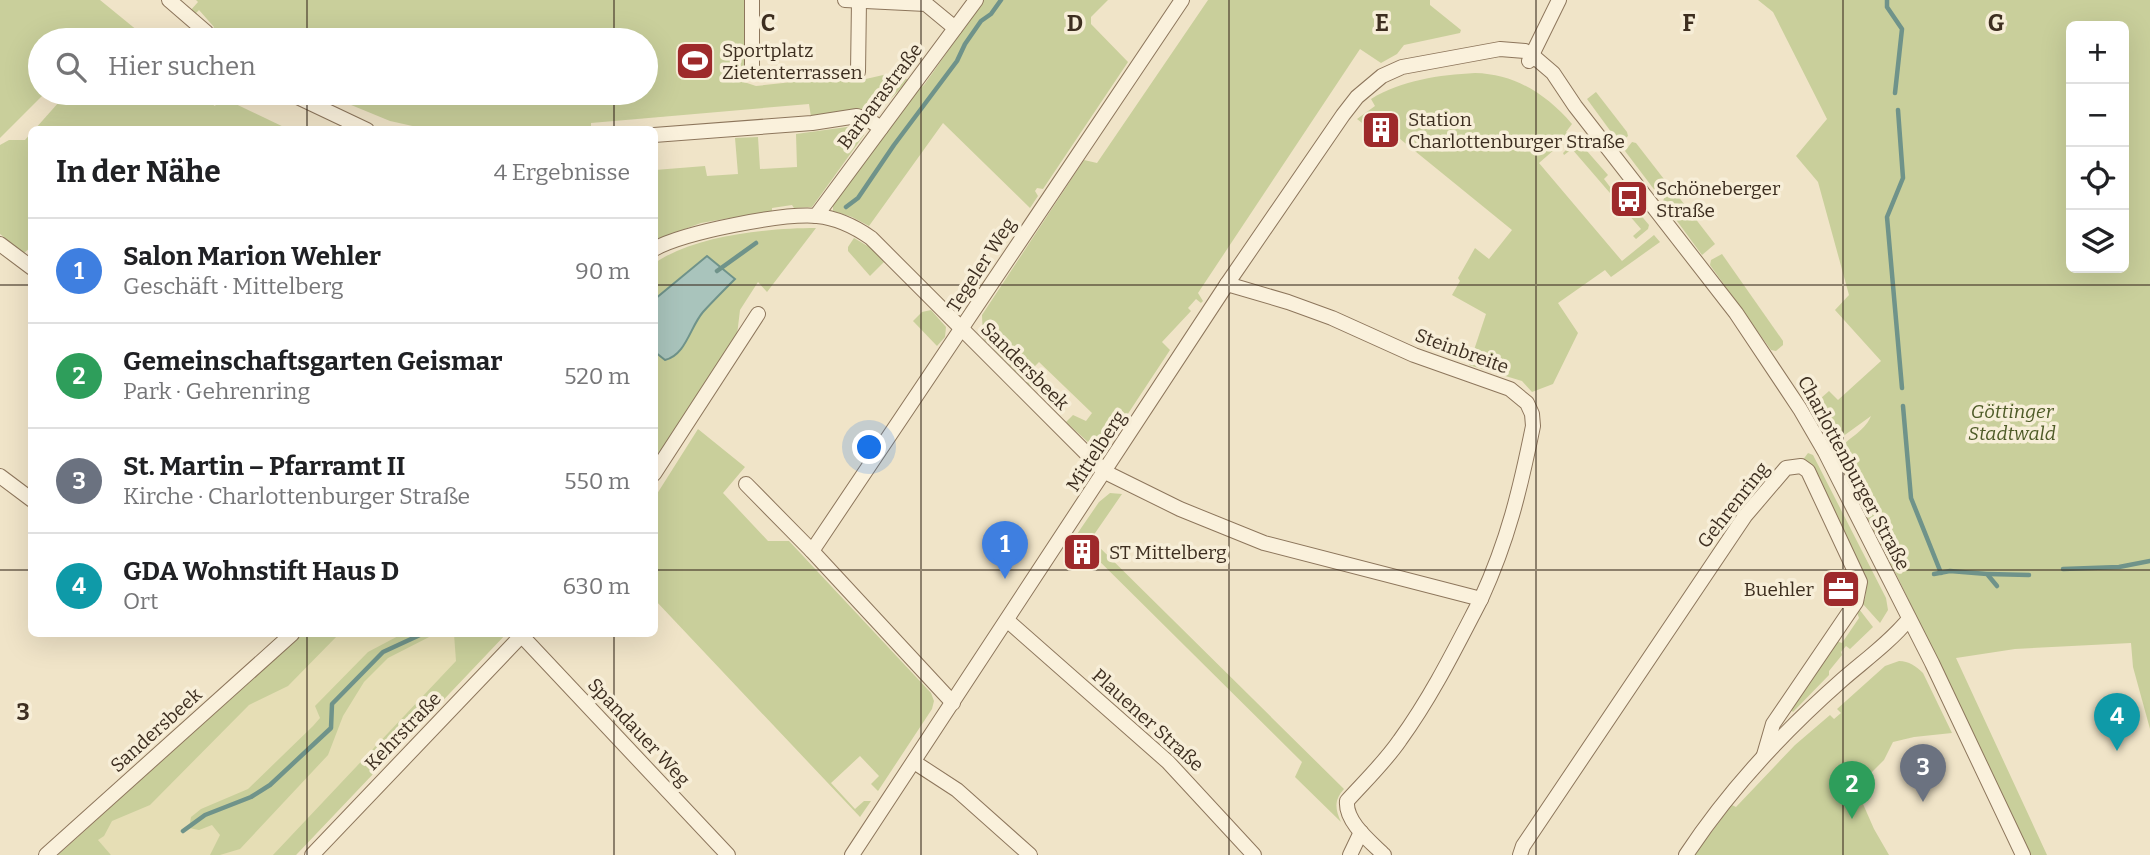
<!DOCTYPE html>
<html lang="de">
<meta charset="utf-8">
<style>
body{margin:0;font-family:Bitter,serif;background:#f6f6f6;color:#202124}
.controls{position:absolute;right:21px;top:21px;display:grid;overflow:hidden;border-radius:10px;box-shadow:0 7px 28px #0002}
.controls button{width:63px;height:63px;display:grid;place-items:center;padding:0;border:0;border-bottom:2px solid #e0e0e0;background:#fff;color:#202124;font:35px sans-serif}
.you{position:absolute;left:870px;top:448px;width:24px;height:24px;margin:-18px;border:5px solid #fff;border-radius:50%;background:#1a73e8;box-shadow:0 0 0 10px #1a73e833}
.badge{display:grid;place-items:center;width:46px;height:46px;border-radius:50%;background:#b45309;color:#fff;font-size:23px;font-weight:700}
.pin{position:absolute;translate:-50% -58px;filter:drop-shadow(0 2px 4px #0008)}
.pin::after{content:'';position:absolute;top:37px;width:24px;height:21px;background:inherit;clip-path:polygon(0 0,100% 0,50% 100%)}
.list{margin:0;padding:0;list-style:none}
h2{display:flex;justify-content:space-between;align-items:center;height:91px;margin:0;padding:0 28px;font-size:30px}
h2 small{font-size:23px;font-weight:400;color:#757577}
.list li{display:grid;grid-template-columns:46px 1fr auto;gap:21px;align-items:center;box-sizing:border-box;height:105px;padding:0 28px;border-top:2px solid #e0e0e0}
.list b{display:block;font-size:26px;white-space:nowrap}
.list p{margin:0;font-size:23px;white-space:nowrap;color:#757577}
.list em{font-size:23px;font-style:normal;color:#757577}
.icon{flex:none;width:38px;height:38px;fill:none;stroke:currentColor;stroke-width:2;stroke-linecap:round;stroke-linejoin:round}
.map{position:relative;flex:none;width:2150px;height:855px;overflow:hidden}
.search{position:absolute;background:#fff;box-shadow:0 7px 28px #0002;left:28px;top:28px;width:630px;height:77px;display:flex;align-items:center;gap:18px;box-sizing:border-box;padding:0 24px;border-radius:38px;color:#757577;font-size:26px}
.panel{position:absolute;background:#fff;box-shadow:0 7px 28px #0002;left:28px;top:126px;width:630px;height:511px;border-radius:10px}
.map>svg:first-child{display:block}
.farmland{fill:#e6deb5}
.green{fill:#c9cf9b;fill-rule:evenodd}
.water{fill:#a9c4bc;stroke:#6f938a;stroke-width:2}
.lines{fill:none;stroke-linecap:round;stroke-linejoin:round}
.stream{stroke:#6f938a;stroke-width:4.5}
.minor-casing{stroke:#8d765c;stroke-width:16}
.minor{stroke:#faf1dc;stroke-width:14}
.grid{fill:none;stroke:#3d2e20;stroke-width:2;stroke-opacity:0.55}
.labels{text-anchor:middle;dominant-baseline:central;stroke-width:7;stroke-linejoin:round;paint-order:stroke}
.poi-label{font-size:19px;fill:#3d2e20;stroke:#f7eed8;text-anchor:start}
.street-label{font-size:19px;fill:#3d2e20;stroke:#f7eed8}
.park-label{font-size:19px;font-style:italic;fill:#4d5a26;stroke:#f7eed8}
.grid-label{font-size:23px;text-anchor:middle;font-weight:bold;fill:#3d2e20;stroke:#f7eed8;stroke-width:7;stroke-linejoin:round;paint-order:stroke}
</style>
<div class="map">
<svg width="2150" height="855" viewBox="0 0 2150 855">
<rect width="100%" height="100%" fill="#f0e4c8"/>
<path class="farmland" d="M303,634h203l-210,221h-185l-24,-27z"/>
<g class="green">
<path d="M0,0h100l49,40h-109v53h5l-45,45z"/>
<path d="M196,0h548v82l12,4 55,-6 46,1 35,-8 17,7 -32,33 -30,-1 -36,5 -2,-13 -218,19v6h-5l-1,-3h-5v4l-5,-1 -1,-2 -36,3 -112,-1 -36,-8 -68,-28h324v-53h-418l-16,-10 2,-3 -15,-17 -5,5 -4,-4 8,-9z"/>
<path d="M984,0h124l-17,17v7l37,38 -85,127 -6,-1 -2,3 3,5 -8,12 -87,-85 -74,103 -17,-9 -19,-6v-9l74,-103 17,-14z"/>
<path d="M1208,0h222v5l31,25 -1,3 -56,12 -7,9 -16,9 -21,-14 -162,244 5,8 -2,2 -5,-4 -8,9 3,3 -29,31 8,8 -60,91 -21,2 -23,-21 7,-7 13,6 6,-8 -53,-51 -6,6 5,13 -6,7 -49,-50 -1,-23 102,-155 13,3z"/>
<path d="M1758,0h392v729l-17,-62 -2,-24 -116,6 -59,9 91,197h-17l-131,-275 -64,-126c10,-15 29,-21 36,-38l-29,21 -22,-38 9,-8 9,9 43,-39 -46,-51 14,-15 -31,-113 -22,-26 31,-37 -54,-107zM2071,26h53v242h-53z"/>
<path d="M1475,73c40,1 71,21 97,51l-6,8 4,4 -31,27 83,98 32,-26 6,7 -49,35 -6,-7 -47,33 20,30 -25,51 -21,8 -10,-11 -53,-16 17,-51 -34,-19 8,-14 -2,-3 17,-30 14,11 23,-29 -134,-109 -7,9 -14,-11 18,-13 -4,-7c31,-19 68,-24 104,-26z"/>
<path d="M1596,92l31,40 1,4 -6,5 -5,-1 -30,-41z"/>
<path d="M67,93h127l21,13 6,-9 67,32h-253z"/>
<path d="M854,126l7,1 3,8 -52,72 -18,1 -2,-3 -20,3v3l-71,12 -46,17v-70l50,-4 2,10 31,-2 -3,-36 23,-1 2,32 37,-2 -1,-33z"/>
<path d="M31,133v114l-7,6 -24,-19v-89l9,-5h16z"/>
<path d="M1574,142h5l29,33 -4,4 16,21 9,1 20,24 -1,4 -12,10 -3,-3 8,-7 -69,-80 -8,6 -1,-2z"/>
<path d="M1632,142l4,1 31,40 -1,4 -7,6 -3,-1 -31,-41z"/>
<path d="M1674,191l41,53 -13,11 -39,-53 1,-4z"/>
<path d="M816,228l-49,64 -9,-10 -18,28 -3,25 -82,126v-198c40,-28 114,-35 161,-35z"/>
<path d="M854,238l17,10 13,14 -14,14 -22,-25v-4z"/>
<path d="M1722,254l61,87v4l-7,6 -5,-1 -61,-85 1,-5z"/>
<path d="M931,310l15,17 -1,10 -8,9 -24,-25 9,-9z"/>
<path d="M698,429l47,38 -22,26 45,48h21l142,152 3,8 -2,8 -54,82 -7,-7 8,-8 -19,-20 -29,27 24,26 9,-8h7l-11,16 -205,-217v-103z"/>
<path d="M1808,453l5,2 73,143 2,12 -8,13 -18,-20 3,-4 2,-17 -56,-115 -9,-6z"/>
<path d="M1110,493l12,1 -31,45 253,250c-10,11 -9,20 -3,33l-46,-45 7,-15 -227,-225 24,-35z"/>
<path d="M1859,609l14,18 -23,22 -4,-3 -5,6 1,3 -13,16v4l-36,37 -2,-2 45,-69 6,2 17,-25 -2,-6z"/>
<path d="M303,634h36l-51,52 -39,19 -99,100 -38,16 -8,15 -6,4 13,15h-53z"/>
<path d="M402,634h33l-47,24 -24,24 -21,34 -15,39 -88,94 -20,6h-10l10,-20 -8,-10 -13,5 -10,-2 2,-11 10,-8 47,-20 65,-63 7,-8 -5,-12 53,-54z"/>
<path d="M454,634h52l-210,221h-23l183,-194z"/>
<path d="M1899,661c10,0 17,5 24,12l29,60 -38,4 -21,5 -9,18 -28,28 18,41 15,26h-195l38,-50 4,2 59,-62 35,-30 4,4 7,-6 -4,-4 48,-43z"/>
</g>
<path class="water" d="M707,256l28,23c-11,11 -22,22 -32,33 -13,15 -17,43 -38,48l-10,-8v-53z"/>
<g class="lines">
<g class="stream">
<path d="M1887,0v7l15,22 -7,64"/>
<path d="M1898,110l5,68 -16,39 15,171"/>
<path d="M846,207l12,-9 36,-53 63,-84 8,-17 16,-23 10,-7 10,-14"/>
<path d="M717,271l39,-28"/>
<path d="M1903,406l8,92 30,75"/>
<path d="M2063,569l56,-2 31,-6"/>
<path d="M1934,574l16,-3 37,3 10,12"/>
<path d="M1988,574l41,1"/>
<path d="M183,831l22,-16 46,-18 19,-12 61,-57 1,-24 51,-52 39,-18"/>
</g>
<g class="minor-casing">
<g id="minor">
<path d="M169,0l37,32 5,8"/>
<path d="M752,0v70"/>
<path d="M845,0l81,4 29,24"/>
<path d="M1529,61l30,-61"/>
<path d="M858,72l1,-71"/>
<path d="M289,93l78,37"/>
<path d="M654,135l158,-12 45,-7 12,4 12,8"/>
<path d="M816,216l160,-216"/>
<path d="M0,244l32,24"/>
<path d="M654,249c31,-17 128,-36 163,-33 20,2 37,10 54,22l234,234 75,37 84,34 217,56c27,-59 39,-109 52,-173l-1,-12 -5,-11 -17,-14 -96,-34 -82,-37 -44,-16 -61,-18"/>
<path d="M654,474l104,-160"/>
<path d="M0,476l32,24"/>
<path d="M746,484l66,67"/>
<path d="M1008,621l160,141 86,93"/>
<path d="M521,635l207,220"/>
<path d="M953,703l-141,-152 370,-551"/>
<path d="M914,762l43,28 73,65"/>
<path d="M46,855l246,-221"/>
<path d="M312,855l211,-221"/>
<path d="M852,855l375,-571 116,-169 14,-18 25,-21 20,-9 98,-18 25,2 7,4 21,18 22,33 161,207 64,96 25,43 107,211 91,192"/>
<path d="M1350,855l11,-23"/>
<path d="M1384,855c-13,-13 -39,-33 -37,-54 18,-20 38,-39 53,-61 32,-44 56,-93 81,-141"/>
<path d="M1520,855l3,-9 222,-330 41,-48 15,-2 7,5 52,111 -4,20 -83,122 -9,31"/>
<path d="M1686,855c43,-65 97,-123 156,-175 23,-20 47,-37 67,-61"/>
</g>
</g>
<use href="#minor" class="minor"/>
</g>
<path class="grid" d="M307,0v40M614,0v40M921,0v855M1229,0v855M1536,0v855M1843,0v855M307,93v37M614,93v37M0,285h32M654,285h1496M0,570h32M654,570h1496M307,634v221M614,634v221"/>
<defs>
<g id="stadium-square" transform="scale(2.0125)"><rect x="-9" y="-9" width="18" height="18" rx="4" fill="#9e2a2b" stroke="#f7eed8"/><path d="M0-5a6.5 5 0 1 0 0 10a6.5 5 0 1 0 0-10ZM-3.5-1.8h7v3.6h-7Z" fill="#fff"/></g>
<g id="building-square" transform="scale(2.0125)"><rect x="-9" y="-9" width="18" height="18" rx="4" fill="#9e2a2b" stroke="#f7eed8"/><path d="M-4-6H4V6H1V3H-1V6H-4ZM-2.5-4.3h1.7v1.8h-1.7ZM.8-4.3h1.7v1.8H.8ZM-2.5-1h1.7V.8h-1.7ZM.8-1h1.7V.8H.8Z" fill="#fff"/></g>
<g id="bus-square" transform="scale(2.0125)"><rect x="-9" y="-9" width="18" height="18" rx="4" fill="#9e2a2b" stroke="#f7eed8"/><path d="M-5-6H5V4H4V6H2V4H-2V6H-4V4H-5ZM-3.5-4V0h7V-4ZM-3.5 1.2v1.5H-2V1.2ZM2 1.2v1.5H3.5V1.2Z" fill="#fff"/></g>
<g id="office-square" transform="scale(2.0125)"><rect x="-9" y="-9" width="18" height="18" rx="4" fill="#9e2a2b" stroke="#f7eed8"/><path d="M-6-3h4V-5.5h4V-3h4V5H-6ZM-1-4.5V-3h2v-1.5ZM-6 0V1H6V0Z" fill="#fff"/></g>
</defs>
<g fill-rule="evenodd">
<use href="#stadium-square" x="695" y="61"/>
<use href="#building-square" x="1381" y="130"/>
<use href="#bus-square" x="1629" y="199"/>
<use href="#building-square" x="1082" y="552"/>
<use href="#office-square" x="1841" y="589"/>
</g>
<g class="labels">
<g class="poi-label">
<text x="722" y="50">Sportplatz<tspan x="722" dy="22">Zietenterrassen</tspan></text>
<text x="1408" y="119">Station<tspan x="1408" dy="22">Charlottenburger Straße</tspan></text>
<text x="1656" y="188">Schöneberger<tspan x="1656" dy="22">Straße</tspan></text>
<text x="1109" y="552">ST Mittelberg</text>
<text x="1814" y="589" text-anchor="end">Buehler</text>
</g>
<g class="street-label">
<text transform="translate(880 96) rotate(-53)">Barbarastraße</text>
<text transform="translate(981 265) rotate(-57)">Tegeler Weg</text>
<text transform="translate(1462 351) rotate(20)">Steinbreite</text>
<text transform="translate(1025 366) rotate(45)">Sandersbeek</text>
<text transform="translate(1096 451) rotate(-57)">Mittelberg</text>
<text transform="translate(1854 473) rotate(62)">Charlottenburger Straße</text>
<text transform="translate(1733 505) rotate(-52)">Gehrenring</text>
<text transform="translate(1148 720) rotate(42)">Plauener Straße</text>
<text transform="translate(156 730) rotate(-42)">Sandersbeek</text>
<text transform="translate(403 731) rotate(-46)">Kehrstraße</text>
<text transform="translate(639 732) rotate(47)">Spandauer Weg</text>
</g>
<g class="park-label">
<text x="2012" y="411">Göttinger<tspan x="2012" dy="22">Stadtwald</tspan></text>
</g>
</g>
<g class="grid-label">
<text x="768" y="31">C</text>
<text x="1075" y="31">D</text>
<text x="1382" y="31">E</text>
<text x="1689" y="31">F</text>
<text x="1996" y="31">G</text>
<text x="23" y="720">3</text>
</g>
</svg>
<div class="controls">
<button>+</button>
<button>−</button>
<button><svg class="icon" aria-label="locate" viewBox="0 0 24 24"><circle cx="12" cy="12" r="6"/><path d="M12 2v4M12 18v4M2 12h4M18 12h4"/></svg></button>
<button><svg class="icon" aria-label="layers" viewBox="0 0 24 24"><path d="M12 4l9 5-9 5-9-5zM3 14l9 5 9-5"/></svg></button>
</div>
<div class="you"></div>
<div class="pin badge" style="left:1005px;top:579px;background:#3f7fe0">1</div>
<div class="pin badge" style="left:1852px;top:819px;background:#2e9e5b">2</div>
<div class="pin badge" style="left:1923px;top:802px;background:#6b7280">3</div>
<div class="pin badge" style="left:2117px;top:751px;background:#0f9aa8">4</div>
<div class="search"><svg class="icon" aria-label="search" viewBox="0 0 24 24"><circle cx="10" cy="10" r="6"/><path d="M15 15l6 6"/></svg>Hier suchen</div>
<section class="panel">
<h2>In der Nähe<small>4 Ergebnisse</small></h2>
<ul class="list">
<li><span class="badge" style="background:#3f7fe0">1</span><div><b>Salon Marion Wehler</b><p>Geschäft · Mittelberg</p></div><em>90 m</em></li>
<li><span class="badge" style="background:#2e9e5b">2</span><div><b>Gemeinschaftsgarten Geismar</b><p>Park · Gehrenring</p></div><em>520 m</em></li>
<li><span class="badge" style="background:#6b7280">3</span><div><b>St. Martin – Pfarramt II</b><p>Kirche · Charlottenburger Straße</p></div><em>550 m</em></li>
<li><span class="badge" style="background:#0f9aa8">4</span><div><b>GDA Wohnstift Haus D</b><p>Ort</p></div><em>630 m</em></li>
</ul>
</section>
</div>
